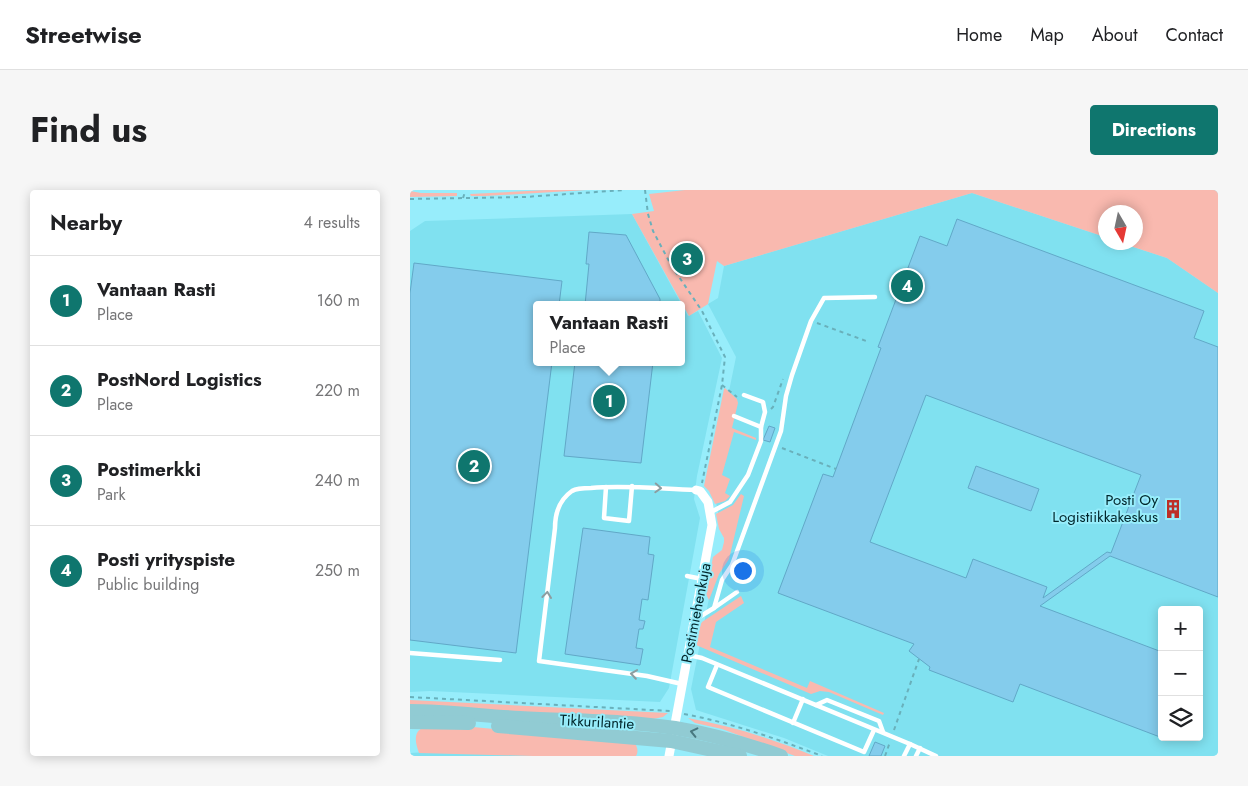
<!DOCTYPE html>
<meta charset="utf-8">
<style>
body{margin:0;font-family:Jost,sans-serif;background:#f6f6f6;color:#202124}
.controls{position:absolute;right:15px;bottom:15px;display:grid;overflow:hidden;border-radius:5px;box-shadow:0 2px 12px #0003}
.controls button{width:45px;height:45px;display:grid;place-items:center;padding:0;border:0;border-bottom:1px solid #e0e0e0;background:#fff;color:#202124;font:25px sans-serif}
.compass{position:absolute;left:688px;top:15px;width:45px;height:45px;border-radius:50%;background:#fff;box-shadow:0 2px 12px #0003;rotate:171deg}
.you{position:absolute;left:332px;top:380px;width:18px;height:18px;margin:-12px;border:4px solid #fff;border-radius:50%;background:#1a73e8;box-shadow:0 0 0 8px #1a73e833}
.badge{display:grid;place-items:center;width:32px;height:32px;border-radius:50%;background:#0f766e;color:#fff;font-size:16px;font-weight:700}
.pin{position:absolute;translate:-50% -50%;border:2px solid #fff;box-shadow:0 1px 5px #0006}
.popup{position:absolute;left:123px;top:111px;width:152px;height:65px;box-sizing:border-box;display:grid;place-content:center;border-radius:5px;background:#fff;filter:drop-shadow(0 1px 4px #0005);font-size:16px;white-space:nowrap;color:#757577}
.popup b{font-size:19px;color:#202124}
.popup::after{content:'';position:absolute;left:50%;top:100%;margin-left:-10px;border:10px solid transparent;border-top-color:#fff}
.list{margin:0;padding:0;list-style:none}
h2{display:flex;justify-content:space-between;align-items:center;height:65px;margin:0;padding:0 20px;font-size:21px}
h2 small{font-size:16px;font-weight:400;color:#757577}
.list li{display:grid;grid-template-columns:32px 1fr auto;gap:15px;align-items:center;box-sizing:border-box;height:90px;padding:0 20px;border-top:1px solid #e0e0e0}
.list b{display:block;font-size:19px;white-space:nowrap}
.list p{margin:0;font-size:16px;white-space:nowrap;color:#757577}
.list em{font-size:16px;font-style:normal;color:#757577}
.icon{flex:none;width:28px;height:28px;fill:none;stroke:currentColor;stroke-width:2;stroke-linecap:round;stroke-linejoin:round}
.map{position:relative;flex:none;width:808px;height:566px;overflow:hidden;border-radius:5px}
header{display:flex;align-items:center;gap:30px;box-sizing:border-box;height:70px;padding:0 25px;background:#fff;border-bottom:1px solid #e0e0e0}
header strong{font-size:24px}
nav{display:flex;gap:28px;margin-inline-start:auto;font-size:18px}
.intro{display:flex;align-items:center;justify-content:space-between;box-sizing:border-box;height:120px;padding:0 30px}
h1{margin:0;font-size:35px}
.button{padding:12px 22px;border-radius:5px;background:#0f766e;color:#fff;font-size:18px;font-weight:700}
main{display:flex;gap:30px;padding:0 30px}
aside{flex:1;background:#fff;border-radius:5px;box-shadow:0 2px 12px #0003}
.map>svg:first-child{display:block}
.built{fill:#80e1f0;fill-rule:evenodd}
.green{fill:#f9b9af}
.building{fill:#84ccec;stroke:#61a8c7;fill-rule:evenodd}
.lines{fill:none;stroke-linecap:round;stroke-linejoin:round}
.path{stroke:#69b0bb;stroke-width:2;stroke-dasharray:4 4;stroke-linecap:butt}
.service{stroke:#fff;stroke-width:4.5}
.minor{stroke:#fff;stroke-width:9}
.primary{stroke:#91cbd3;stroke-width:14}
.oneway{stroke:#8c9da0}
.oneway2{stroke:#48787f}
.labels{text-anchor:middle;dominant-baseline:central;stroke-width:4;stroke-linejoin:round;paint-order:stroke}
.poi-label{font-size:15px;fill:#00262b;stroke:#97edfb;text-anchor:end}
.street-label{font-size:15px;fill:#00262b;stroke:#97edfb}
</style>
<header>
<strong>Streetwise</strong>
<nav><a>Home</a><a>Map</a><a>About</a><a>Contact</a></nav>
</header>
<div class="intro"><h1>Find us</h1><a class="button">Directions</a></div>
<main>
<aside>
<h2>Nearby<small>4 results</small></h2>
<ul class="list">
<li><span class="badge">1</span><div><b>Vantaan Rasti</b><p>Place</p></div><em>160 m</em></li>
<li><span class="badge">2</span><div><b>PostNord Logistics</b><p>Place</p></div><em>220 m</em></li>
<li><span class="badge">3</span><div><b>Postimerkki</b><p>Park</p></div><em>240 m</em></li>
<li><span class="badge">4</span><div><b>Posti yrityspiste</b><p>Public building</p></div><em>250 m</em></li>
</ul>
</aside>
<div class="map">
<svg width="808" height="566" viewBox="0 0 808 566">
<rect width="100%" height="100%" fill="#97edfb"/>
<g class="built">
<path d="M562,3l133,44 1,5 15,1 46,15 51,35v463h-390l-44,-18 -88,-28 -5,-21 26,-131 8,-1 3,-20 -6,-6 -11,-52 25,-122 -28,-53 10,-6 6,-32zM752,420h37v127h-37z"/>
<path d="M222,24l56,102 10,-5 24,47 -25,118 -3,23 6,19 -31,170 -9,14 -230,-11 -20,1v-461l15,-10zM126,115h146v57h-146z"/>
<path d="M18,562l105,4h-123v-3z"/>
</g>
<g class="green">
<path d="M137,0h40l-102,6h-14l-1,-2z"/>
<path d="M275,0h533v103l-51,-35 -46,-15 15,-1v-30h-30l-1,25 -133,-44 -248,73 -7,-5 -9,43 -19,12 -57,-102 22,-3 -5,-17z"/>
<path d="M0,1l11,2h36v3l-47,1z"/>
<path d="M315,198l12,11 1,4 -6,25 24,10v2l-22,-8 -12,43 8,4 -5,14 5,3 -5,5 -10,3 -6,-13 -5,-5 20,-97z"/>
<path d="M331,304l3,2 -15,63 -10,15 -10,26 -3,-6 7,-37 9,-7 2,-8v-4l-5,-9 -3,-15 17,-9z"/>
<path d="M331,406l3,7 -28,19 -6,25 97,41 3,-7 74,32 -1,2 -54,-23 -9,-1 -9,3 -115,-49 3,-18 3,-5z"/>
<path d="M0,510l258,13 -5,4 -10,2 -243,-13z"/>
<path d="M278,528c44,8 85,21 126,38h-19l-73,-27 -27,-6z"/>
<path d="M31,534l193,18c3,4 5,9 2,14h-103l-114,-3c-9,-24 2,-27 22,-29z"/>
</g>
<g class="building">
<path d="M547,29l247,92 -10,27 24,9v250l-108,-41 -70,50 122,46v80l-2,5 -140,-53 -7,18 -84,-32 1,-3 -21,-16 5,-7 -136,-51 45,-119 10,3 48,-129 -3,-1 42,-111 27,10zM516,205l215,80 -30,78 -4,-1 -64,46 4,-11 -74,-28 -7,19 -96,-36z"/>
<path d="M179,42l37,3 34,64v6h-75l4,-41h-3z"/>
<path d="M4,73l148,18 -3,24h-23v57h16l-36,291 -106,-13v-347z"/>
<path d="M165,172h78l-12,101 -77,-7z"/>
<path d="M359,236l6,2 -5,14 -7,-2z"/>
<path d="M566,276l63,23 -8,22 -63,-23z"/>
<path d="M173,338l67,9 -2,17 6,1 -6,45 -6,-1 -3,21 6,1 -2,8h-4l-3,19 7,1 -3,16 -75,-11z"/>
<path d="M465,552l10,4 -4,10h-12z"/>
</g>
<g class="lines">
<g class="path">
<path d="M235,0l3,24 5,17 18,34 31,46 23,46 -3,28 -20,98"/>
<path d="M53,8l2,-6"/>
<path d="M0,9l115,-2 99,-7"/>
<path d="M407,133l52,19"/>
<path d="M312,195l15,12"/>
<path d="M361,219l2,-2 10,-28"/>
<path d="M372,258l54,21"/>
<path d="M0,507l260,14"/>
<path d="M274,524c48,9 93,25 138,42"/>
<path d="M484,540l25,-71"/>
<path d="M475,566l5,-14"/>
</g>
<g class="service">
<path d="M324,226l27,11"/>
<path d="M196,297l-2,31 25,3 3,-35"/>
<path d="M301,322l19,-10 18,-27 13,-34v-14l4,-15 -2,-10 -19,-7"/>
<path d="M277,386l15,3"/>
<path d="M304,418l8,-28 10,-15 49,-134 5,-35 6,-21 19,-54 13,-23 51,-1"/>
<path d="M286,429l18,-11 23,-16"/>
<path d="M0,463l90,7"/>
<path d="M278,465l14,3 208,86 26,12"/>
<path d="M307,475l-9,22 156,65 10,-22"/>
<path d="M272,494l-35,-8 -108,-15 16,-133c0,-15 4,-28 17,-37 5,-3 13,-3 19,-3 35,-3 70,1 105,2"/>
<path d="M406,515l11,-5 52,21 4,11"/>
<path d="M383,533l10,-24"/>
<path d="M494,566l6,-12"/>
<path d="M506,566l4,-8"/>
</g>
<path class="minor" d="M259,566l43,-231 -4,-23 -8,-11 -4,-1"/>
<g class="primary">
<path d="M0,521c37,0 73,5 110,7 51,3 104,2 155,10 36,6 71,16 106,28"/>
<path d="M0,532l59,1"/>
<path d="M88,536l173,15 69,15"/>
</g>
</g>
<defs><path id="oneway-chevron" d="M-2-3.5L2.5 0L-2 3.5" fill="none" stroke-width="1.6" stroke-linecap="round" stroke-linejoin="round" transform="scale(1.25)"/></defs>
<g class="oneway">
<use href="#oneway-chevron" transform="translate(248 298) rotate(3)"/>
<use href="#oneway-chevron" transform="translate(137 405) rotate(-83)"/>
<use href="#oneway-chevron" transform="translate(224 484) rotate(-172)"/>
</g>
<use class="oneway2" href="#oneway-chevron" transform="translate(284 542) rotate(-167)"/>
<defs>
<g id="building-bare" transform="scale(1.5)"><path d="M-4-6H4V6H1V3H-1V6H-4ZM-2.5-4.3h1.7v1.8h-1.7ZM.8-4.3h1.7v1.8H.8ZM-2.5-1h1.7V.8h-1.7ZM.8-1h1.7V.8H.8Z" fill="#bd2f27" stroke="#97edfb" stroke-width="2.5" paint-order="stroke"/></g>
</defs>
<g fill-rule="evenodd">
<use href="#building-bare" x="763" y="319"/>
</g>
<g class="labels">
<g class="poi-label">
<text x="748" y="310">Posti Oy<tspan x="748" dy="17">Logistiikkakeskus</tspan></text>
</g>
<g class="street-label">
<text transform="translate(286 423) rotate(-79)">Postimiehenkuja</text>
<text transform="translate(187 532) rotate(3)">Tikkurilantie</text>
</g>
</g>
</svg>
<div class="controls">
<button>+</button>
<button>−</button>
<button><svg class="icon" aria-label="layers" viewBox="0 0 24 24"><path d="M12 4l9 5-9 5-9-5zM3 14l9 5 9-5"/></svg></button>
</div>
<svg class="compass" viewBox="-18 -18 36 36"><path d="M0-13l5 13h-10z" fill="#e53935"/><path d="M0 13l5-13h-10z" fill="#757577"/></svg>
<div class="you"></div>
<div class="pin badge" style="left:199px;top:211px">1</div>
<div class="popup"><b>Vantaan Rasti</b>Place</div>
<div class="pin badge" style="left:64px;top:276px">2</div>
<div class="pin badge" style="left:277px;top:69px">3</div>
<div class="pin badge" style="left:497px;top:96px">4</div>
</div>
</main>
